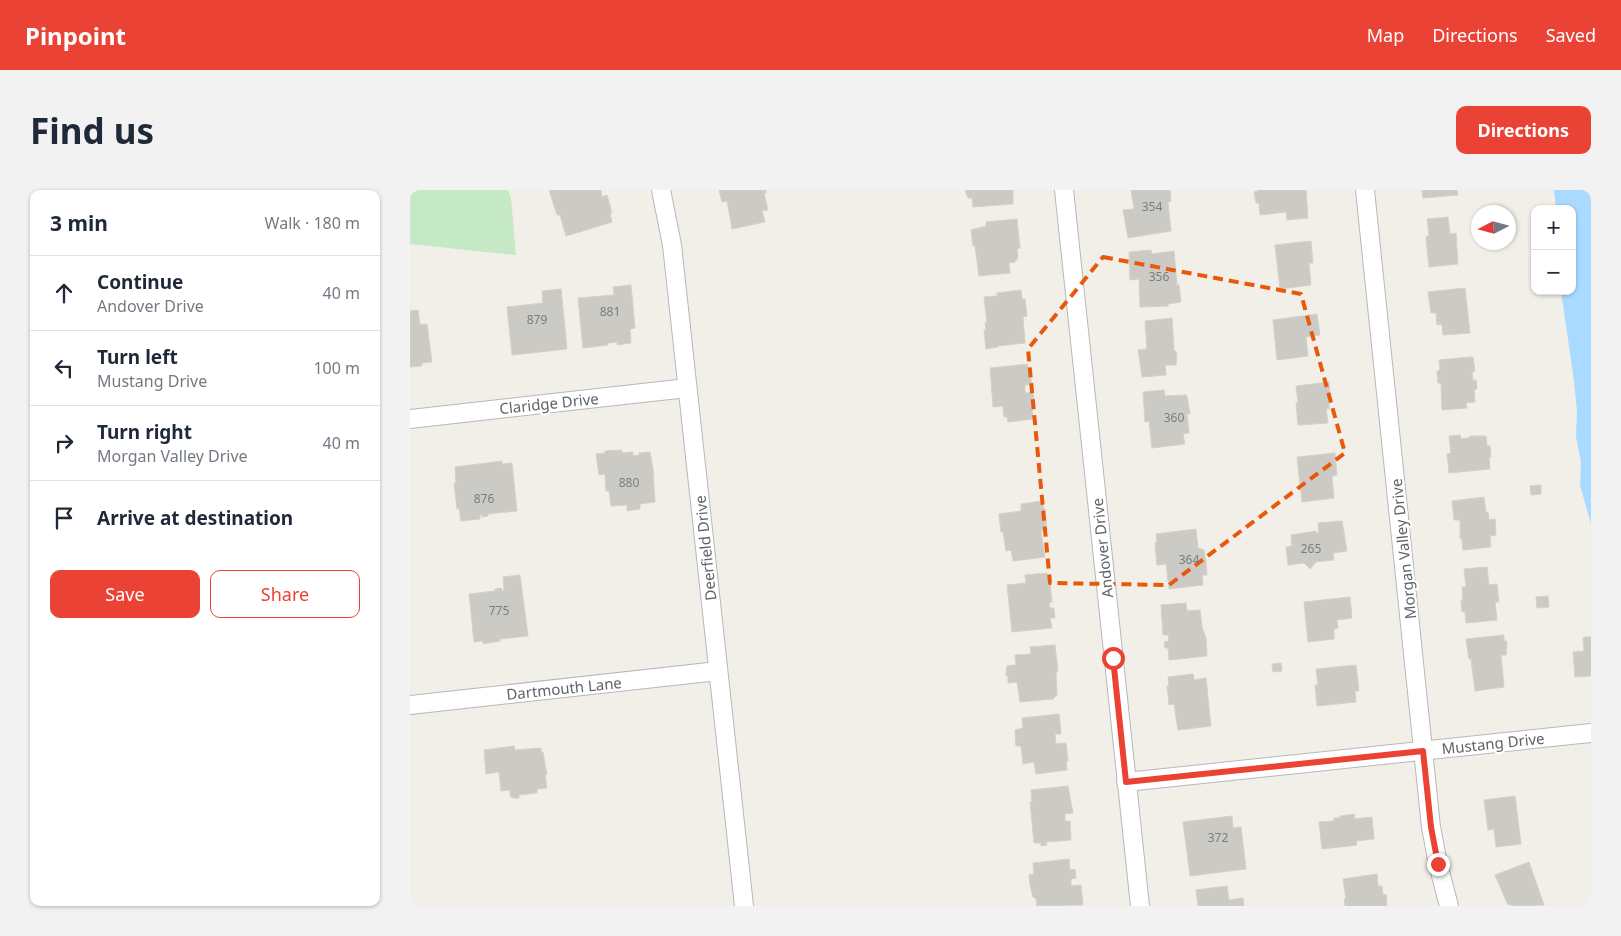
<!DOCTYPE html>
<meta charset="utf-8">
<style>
body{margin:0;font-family:"Noto Sans",sans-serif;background:#f2f2f3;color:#1f2937}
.controls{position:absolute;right:15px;top:15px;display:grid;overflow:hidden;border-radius:10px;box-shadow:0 1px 4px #0004}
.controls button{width:45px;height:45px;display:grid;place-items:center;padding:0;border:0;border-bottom:1px solid #e0e1e3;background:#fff;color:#1f2937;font:25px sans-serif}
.compass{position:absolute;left:1061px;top:15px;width:45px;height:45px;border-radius:50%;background:#fff;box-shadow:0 1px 4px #0004;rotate:264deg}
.stop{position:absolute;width:15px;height:15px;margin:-11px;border:4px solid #ea4335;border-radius:50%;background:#fff}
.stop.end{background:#ea4335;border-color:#fff;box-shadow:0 1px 5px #0008}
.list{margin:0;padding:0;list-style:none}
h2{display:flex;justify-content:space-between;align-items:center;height:65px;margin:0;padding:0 20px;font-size:21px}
h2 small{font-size:16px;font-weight:400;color:#747a83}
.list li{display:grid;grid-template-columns:32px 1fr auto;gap:15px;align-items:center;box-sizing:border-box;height:75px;padding:0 20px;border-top:1px solid #e0e1e3}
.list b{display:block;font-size:19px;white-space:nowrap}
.list p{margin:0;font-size:16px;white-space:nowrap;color:#747a83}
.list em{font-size:16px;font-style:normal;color:#747a83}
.actions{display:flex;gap:10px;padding:15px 20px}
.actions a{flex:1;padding:11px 0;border:1px solid #ea4335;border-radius:10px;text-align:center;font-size:18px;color:#ea4335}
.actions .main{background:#ea4335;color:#fff}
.icon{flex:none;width:28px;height:28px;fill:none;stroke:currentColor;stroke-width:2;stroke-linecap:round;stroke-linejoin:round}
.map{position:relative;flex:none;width:1181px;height:716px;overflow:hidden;border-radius:10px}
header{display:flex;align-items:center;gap:30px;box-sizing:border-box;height:70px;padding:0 25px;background:#ea4335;color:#fff}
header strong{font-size:24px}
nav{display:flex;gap:28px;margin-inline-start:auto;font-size:18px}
.intro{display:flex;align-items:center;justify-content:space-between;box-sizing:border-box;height:120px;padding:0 30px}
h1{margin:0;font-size:35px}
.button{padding:12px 22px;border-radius:10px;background:#ea4335;color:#fff;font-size:18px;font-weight:700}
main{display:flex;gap:30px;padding:0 30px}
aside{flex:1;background:#fff;border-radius:10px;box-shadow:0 1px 4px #0004}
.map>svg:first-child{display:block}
.green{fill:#c5e8c5}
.water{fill:#aadaff}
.building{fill:#cccac5;stroke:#d6d1c6}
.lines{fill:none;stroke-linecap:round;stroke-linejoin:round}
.minor-casing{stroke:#b5b8bc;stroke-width:20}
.minor{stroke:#fff;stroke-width:18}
.route{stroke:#ea4335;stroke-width:6}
.marked{fill:none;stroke:#e8590c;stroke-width:4;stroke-dasharray:10 6;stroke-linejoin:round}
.labels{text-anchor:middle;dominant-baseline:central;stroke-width:4.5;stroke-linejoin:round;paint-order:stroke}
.number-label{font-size:12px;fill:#7a7d7f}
.street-label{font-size:15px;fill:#5f6368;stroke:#fff}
</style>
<header>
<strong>Pinpoint</strong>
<nav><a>Map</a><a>Directions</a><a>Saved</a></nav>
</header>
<div class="intro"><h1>Find us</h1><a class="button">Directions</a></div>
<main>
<aside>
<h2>3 min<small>Walk · 180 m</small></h2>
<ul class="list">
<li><svg class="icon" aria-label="ahead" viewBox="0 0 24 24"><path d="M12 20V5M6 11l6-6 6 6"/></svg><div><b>Continue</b><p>Andover Drive</p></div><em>40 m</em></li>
<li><svg class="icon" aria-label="left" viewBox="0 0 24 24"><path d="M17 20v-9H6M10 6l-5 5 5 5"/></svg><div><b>Turn left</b><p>Mustang Drive</p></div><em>100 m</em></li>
<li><svg class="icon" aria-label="right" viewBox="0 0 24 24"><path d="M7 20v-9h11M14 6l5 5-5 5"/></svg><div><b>Turn right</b><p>Morgan Valley Drive</p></div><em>40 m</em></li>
<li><svg class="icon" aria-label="arrive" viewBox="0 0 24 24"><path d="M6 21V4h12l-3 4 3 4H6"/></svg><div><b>Arrive at destination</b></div></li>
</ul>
<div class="actions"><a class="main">Save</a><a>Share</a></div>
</aside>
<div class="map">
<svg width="1181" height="716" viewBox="0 0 1181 716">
<rect width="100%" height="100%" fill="#f1efe8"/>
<path class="green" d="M0,0h98l3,8 5,57 -106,-11z"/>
<path class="water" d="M1144,0h37v334l-11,-39 1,-23 -5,-25 1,-26 -3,-30 -13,-90h11v-82h-16z"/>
<g class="building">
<path d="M139,0h52l1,7 5,-2 5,18h-2l2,9 -46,14 -6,-21h-3z"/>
<path d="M309,0h47v3h-2l4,17 -6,1 3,11 -33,7 -5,-28 -5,1z"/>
<path d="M555,0h48v14l-40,3 -1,-9h-4z"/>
<path d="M721,0h39l1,11 -3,1 3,29 -43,7 -5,-28 11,-1z"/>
<path d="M847,0h49l2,28 -21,2 -1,-8 -26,3 -1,-12h-3l-2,-11 4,-1z"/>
<path d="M1012,0h35l1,5 -35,3z"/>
<path d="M1038,27l2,17 6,-1 2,31 -29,3 -3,-30 3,-1 -2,-17z"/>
<path d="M607,29l3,29 -3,1 1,9 -3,4 -6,1 1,10 -31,3 -4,-30h-2l-2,-16 15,-4v-4z"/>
<path d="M901,51l2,22h-4l2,22 -31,4 -5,-44z"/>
<path d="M741,60l1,4 22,-3 3,34h2l2,17 -13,2v2l-28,1 -1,-28 -9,1 -1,-28z"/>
<path d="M221,95l4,43 -5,1 1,14 -14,2v-3l-9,1v2l-25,3 -5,-50 36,-3 -1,-8z"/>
<path d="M1055,98l5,45 -27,2 -1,-11 -5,1 -1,-12h-5l-3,-21z"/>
<path d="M151,99l6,60 -55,6 -5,-48 36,-4 -1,-12z"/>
<path d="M611,100l1,9h3l2,17 -4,1 2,26 -27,3v1l-12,2 -2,-19h2l-1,-7h2l-3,-26 13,-1v-3z"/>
<path d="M8,120l2,15 7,-1 5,38 -10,1v3l-12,1v-56z"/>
<path d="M907,124l3,21 -14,2 2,19 -31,4 -4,-40z"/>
<path d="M762,128l2,32 3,3 -1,12h-11l1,10 -24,2 -4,-27 9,-1 -2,-28z"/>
<path d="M1060,167h3l2,14 -3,1 1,9 3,-1 1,9 -3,1 1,12 -9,1 1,5 -25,2 -1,-27h-3l-1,-12 3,-1 -1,-10z"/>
<path d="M617,174l5,20 -7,1v8l8,-1 2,17h-3l1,10 -25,3 -1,-5h-3l-1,-11 -10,1 -3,-39z"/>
<path d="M919,192l2,21h-2v6h-3l2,14 -30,2 -2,-22h2l-2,-17z"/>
<path d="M754,200l1,6 21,-1 1,1 3,18h-3l2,19 -6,1 2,10 -33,4 -3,-27 -4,1 -2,-30z"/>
<path d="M1050,245l1,4 8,-1 1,-2h16l1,10h3l1,11h-2l1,12 -41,4 -2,-19 4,-1 -2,-17z"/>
<path d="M212,260v3l11,-1v4l6,-1v-2l11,-1 4,23h-1l2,27 -15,2v5l-13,2v-6l-16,1 -2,-15h-3l-1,-17 -6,1 -3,-21 9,-1v-2z"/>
<path d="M925,263l2,22 -5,1 2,22 -32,4 -5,-45z"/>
<path d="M92,271v3l10,-1 5,48 -29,3v2l-6,1v-2h-2v4l-19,2 -2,-13 -2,1 -3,-26h2l-1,-16z"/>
<path d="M1131,295v9l-10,1 -1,-9z"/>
<path d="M1074,307l2,15h2l1,8 6,-1 1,16 -6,1 1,11 -28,3 -1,-11h-2v-19h-6l-2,-19z"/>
<path d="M632,311l2,8h1l2,21 -6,1 4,26 -32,4 -2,-11 -5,1 -3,-19h-2l-2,-18 22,-3v-7z"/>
<path d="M932,331l5,30 -14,2 1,7 -18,2 -6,7 -6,-6 -16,2 -2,-18 6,-1 -1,-11 25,-4v2h3l-1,-10z"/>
<path d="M786,339l2,19 6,2 2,12 1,13h-5l1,10 -34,4 -3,-25 -9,1 -2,-22h2l-1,-9z"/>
<path d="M1077,377l2,18 8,-1 2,18h-4l2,18 -31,3 -1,-11h-3l-1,-12 2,-1 -1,-12h4l-2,-18z"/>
<path d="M637,383l1,8h2l2,21 -3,1 1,5h4l1,10h-5l2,10 -40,4 -5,-47 19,-2 -1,-8z"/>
<path d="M110,385l8,61 -28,3v2l-17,3v-3l-9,1 -5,-48 26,-3v-2l6,-1 1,3 2,-1 -1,-13z"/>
<path d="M1138,406l1,11 -12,1 -1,-11z"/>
<path d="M940,407l2,21 -15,2 1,8 -4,1v10l-26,3 -4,-40z"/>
<path d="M776,413l1,8 13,-1 2,17 4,11 1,18 -38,4 -1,-12h-3l-1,-6 5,-1 -1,-6h-5l-2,-30z"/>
<path d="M1094,445v5l3,2 -1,13h-5l3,32 -29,4 -4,-32h-2l-3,-20z"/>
<path d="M1174,447h7v39l-16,1 -2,-25 11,-1 -1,-12z"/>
<path d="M645,455l3,26 -2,1 1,23 -4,4 -33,3 -3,-20 -9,1v-7h-2l1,-10 9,-1 -1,-10 16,-1 -1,-7z"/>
<path d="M871,473l1,8 -9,1 -1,-8z"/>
<path d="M946,475l3,26h-4l1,11 -39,4 -2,-21h3l-2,-16z"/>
<path d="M783,484l1,6 12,-2 5,48 -33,4 -4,-26 -5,1 -2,-19h2l-1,-9z"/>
<path d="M649,524l2,20h-6l1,10 10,-1 2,18h-2l1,9 -31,4 -2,-12 -11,2 -2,-18h-5l-1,-16 8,-2 -1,-10z"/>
<path d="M104,556l1,4 26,-2v4h2l4,22 -2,1 2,13 -10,1v4l-18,2v3h-6l-3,-2v-6l-9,1 -2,-19 -13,2 -2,-24z"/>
<path d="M658,596l5,27 -8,1v7h5l1,19 -25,2 1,3 -6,1v-3h-7l-4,-41h2l-1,-12z"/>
<path d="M1105,606l6,48 -25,3 -2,-18 -6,1 -4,-30z"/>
<path d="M944,624l1,5 17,-2 2,22 -18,2 1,4 -35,4 -3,-27 15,-1v-3h6v-2z"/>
<path d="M822,626l1,12 8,-1 5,42 -56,7 -7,-54z"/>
<path d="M659,669l1,11 5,-1 1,9 -5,1v7l10,-1 2,20 -46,1 -1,-7 -3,-2 -3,-12 -1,-10 5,-1 -1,-11z"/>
<path d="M1119,672l15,43 -32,1 -1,-2 -3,1 -13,-30z"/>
<path d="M967,684l1,12h4l1,9 3,-1 1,12h-42l-1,-7h2l-3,-20z"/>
<path d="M817,696l2,14 14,-2 1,8h-46l-2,-16z"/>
</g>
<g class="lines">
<g class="minor-casing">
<g id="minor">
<path d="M251,0l11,55 72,661"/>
<path d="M654,0l76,716"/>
<path d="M955,0l66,637 7,37 11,42"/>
<path d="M0,229l277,-31"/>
<path d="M0,515l308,-34"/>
<path d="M716,592l465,-49"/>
</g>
</g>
<use href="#minor" class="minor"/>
</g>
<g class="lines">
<path class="route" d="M703,468l13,124 297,-31 8,76 7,37"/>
</g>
<path class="marked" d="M693,67l198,37 44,159 -176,132 -119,-2 -22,-234z"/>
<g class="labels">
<g class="number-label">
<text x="742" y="16">354</text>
<text x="749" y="86">356</text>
<text x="200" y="121">881</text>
<text x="127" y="129">879</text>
<text x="764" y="227">360</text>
<text x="219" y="292">880</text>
<text x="74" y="308">876</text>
<text x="901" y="358">265</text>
<text x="779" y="369">364</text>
<text x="89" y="420">775</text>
<text x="808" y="647">372</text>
</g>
<g class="street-label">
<text transform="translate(139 213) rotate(-6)">Claridge Drive</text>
<text transform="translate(295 358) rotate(-96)">Deerfield Drive</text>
<text transform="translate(692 358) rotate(-96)">Andover Drive</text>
<text transform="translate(993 359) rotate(-96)">Morgan Valley Drive</text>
<text transform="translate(154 498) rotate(-6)">Dartmouth Lane</text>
<text transform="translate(1083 553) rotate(-6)">Mustang Drive</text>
</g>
</g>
</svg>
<div class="controls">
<button>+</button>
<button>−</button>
</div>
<svg class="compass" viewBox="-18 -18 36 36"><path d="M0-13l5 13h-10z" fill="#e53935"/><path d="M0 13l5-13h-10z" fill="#747a83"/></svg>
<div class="stop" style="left:703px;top:468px"></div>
<div class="stop end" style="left:1028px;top:674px"></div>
</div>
</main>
